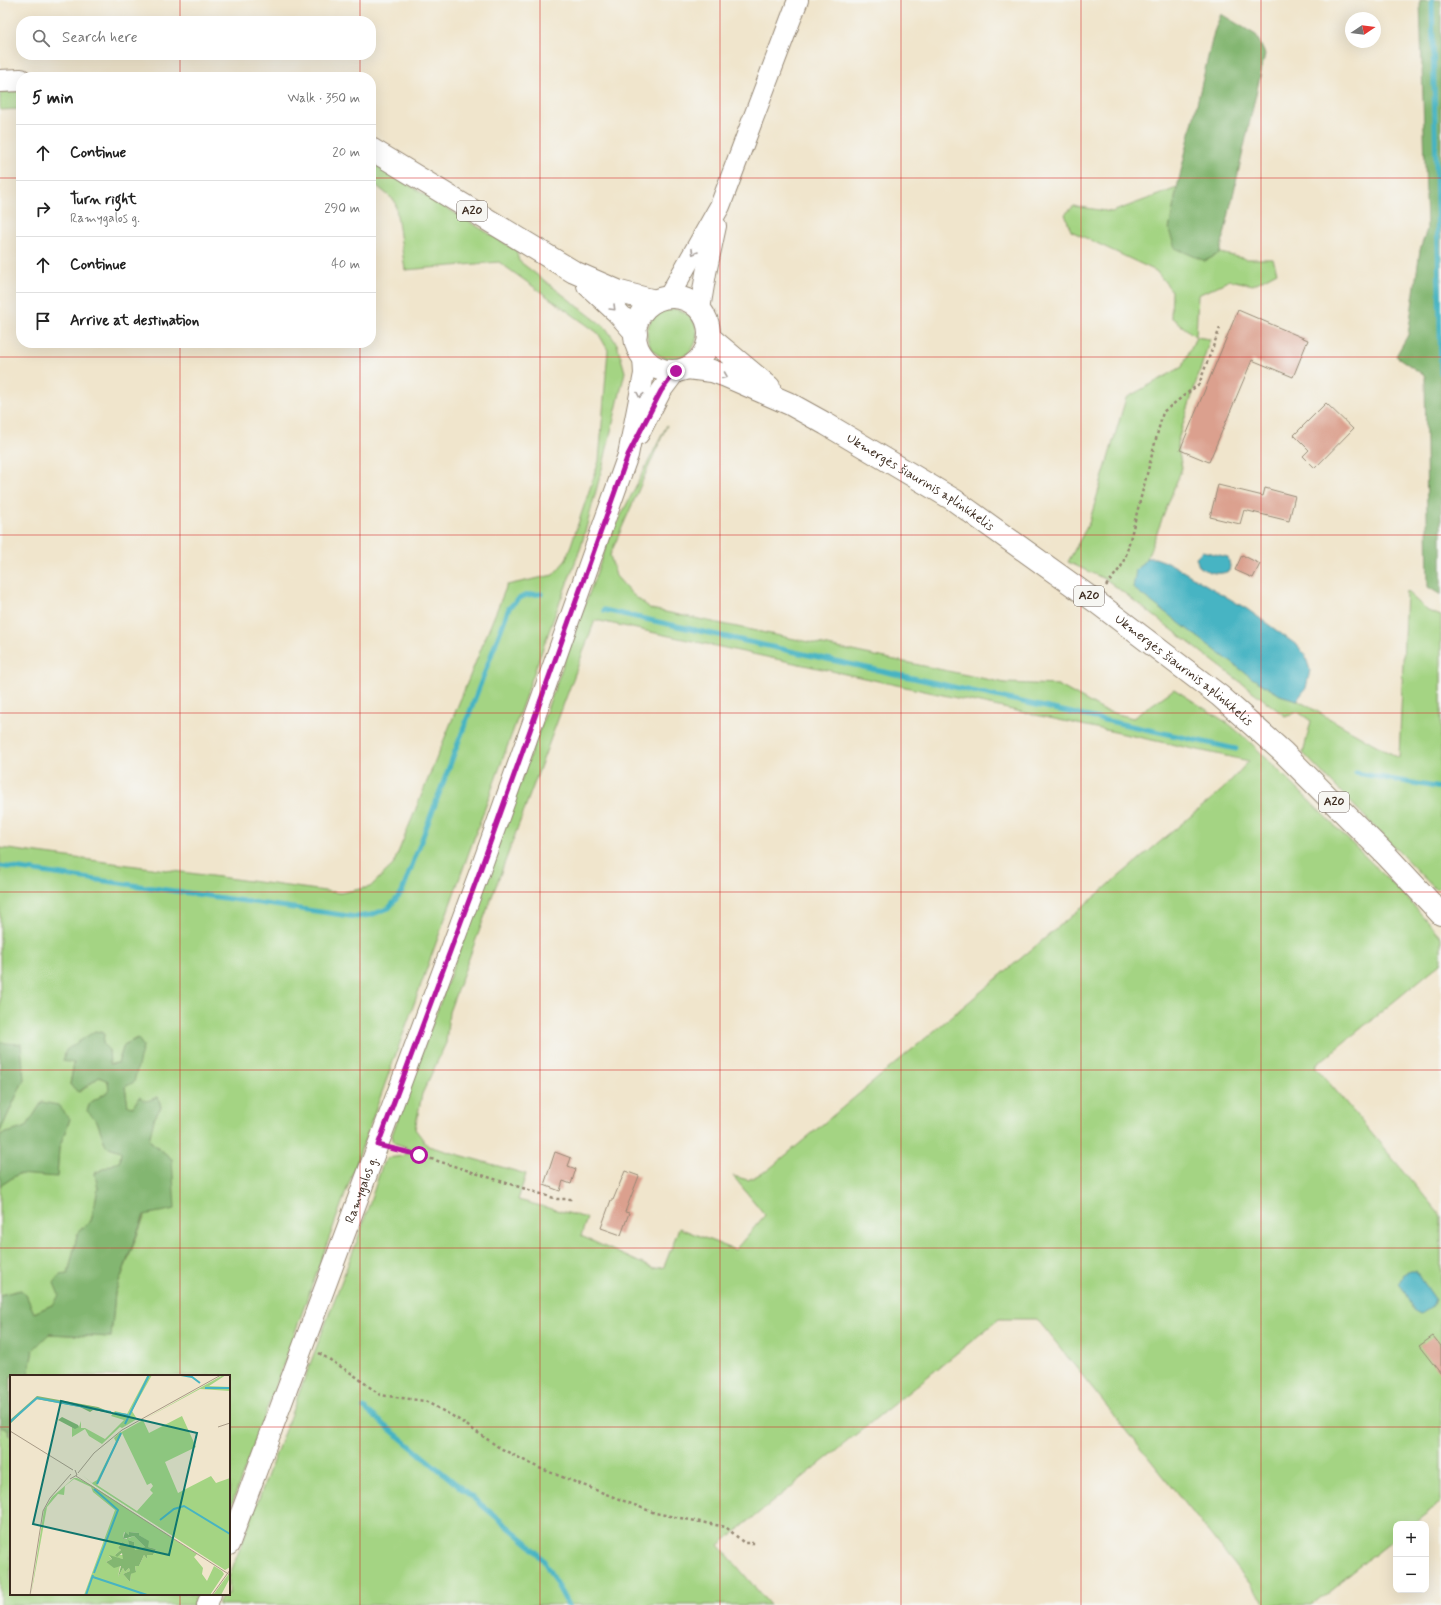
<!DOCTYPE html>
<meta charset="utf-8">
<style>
body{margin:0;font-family:Mynerve,sans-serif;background:#f2f2f2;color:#222}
.controls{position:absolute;right:12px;bottom:12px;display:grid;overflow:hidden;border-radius:8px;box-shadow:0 4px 16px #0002}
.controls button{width:36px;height:36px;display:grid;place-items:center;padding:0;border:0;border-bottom:1px solid #e0e0e0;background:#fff;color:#222;font:20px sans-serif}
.compass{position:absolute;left:1345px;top:12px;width:36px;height:36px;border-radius:50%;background:#fff;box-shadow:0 4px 16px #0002;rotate:77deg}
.stop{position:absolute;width:12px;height:12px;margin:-9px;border:3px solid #b5179e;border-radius:50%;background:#fff}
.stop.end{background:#b5179e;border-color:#fff;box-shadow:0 1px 4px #0008}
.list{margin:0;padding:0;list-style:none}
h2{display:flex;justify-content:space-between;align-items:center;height:52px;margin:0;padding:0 16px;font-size:17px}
h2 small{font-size:13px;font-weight:400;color:#767676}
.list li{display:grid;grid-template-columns:26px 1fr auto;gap:12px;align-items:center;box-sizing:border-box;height:56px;padding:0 16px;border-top:1px solid #e0e0e0}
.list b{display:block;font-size:15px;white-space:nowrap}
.list p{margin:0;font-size:13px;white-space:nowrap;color:#767676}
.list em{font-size:13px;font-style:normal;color:#767676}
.icon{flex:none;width:22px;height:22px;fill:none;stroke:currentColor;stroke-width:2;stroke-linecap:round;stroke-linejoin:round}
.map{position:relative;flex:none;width:1441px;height:1605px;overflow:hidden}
.search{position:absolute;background:#fff;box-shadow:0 4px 16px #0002;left:16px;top:16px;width:360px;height:44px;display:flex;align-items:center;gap:10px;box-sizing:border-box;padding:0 14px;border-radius:16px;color:#767676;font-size:15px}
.panel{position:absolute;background:#fff;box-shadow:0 4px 16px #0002;left:16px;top:72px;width:360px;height:276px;border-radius:16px}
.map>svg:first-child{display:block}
.green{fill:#a4d483;stroke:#707f50;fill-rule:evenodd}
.forest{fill:#83b671;stroke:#5f7048}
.water{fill:#47b4c3;stroke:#416f70}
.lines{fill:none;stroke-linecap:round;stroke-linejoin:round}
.stream{stroke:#47b4c3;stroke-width:5}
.building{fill:#dba08e}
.secondary-casing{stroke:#968875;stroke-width:22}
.trunk-casing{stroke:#968875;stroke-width:24}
.path{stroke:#968875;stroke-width:2.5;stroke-dasharray:3 3;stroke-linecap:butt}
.secondary{stroke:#fff;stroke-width:20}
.trunk{stroke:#fff;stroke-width:22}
.oneway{stroke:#a79f9a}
.route{stroke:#b5179e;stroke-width:5}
.grid{fill:none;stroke:#d62828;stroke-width:1;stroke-opacity:0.55}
.labels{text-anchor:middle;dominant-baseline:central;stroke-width:3.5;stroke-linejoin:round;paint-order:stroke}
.shield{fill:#f6f6f2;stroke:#73675e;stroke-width:1}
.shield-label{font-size:12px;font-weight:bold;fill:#3b2a1e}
.street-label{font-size:13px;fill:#3b2a1e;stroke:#f6f6f2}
.inset-river{fill:none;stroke:#47b4c3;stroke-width:2}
.inset-road{fill:none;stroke:#a89a86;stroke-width:1}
.view{fill:#0f766e;fill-opacity:0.15;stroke:#0f766e;stroke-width:2}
.inset-edge{fill:none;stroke:#3b2a1e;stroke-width:2}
</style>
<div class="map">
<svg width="1441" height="1605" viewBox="0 0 1441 1605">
<rect width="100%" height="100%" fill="#f6f6f2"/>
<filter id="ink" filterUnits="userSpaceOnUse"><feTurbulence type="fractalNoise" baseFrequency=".025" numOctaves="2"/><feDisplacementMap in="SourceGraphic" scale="8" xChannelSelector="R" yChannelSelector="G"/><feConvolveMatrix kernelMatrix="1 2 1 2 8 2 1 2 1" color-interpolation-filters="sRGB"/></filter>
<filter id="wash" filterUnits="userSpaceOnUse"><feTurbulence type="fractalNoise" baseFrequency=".012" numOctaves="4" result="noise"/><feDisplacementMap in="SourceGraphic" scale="16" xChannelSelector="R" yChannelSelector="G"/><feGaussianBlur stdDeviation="0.9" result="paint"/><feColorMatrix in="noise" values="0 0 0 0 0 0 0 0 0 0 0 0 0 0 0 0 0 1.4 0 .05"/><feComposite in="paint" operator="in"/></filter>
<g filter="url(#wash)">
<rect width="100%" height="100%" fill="#f0e5cc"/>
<g class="green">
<path d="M21,91v18l-21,1v-18z"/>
<path d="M371,162l145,88 3,11 87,67 11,16 8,28 -21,89 -23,86 -25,65 -275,759 -52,141v-136h-201l5,-26 16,-16 62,3 4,-44 30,-78 27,-56 -23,-19 5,-21 7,-12 -3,-10 -25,10h-5l-3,-20 18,-41 -6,-8 -13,7 -6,18 -9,1v-14l-6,-6 1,-11 -9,-2 -21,32 -4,21 10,8 19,-15 9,4 1,10 -19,12 -3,8 10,10 9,25 15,5 -1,10 -25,12 3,16 -7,32 -13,11 -10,42 -8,21 -6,9 -20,9 -8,-18 -5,-5 -21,5v-109l18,-12 39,2 2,-28 11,-29 -28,-17 -16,26 -26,7v-3l24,-53 -19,-36 -5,-2v-193l340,45 30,-6 23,-22 114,-280 46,-10 13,-15 33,-99 9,-111 -10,-17 -99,-71 -94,8 -10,-69 -24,-20z"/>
<path d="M1177,188l-8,42 36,31 15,-8 27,6h26l4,13 -24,13 -23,-5 -32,15 -2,42 14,2 -33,104 5,25 -35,90 -11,12 144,125 17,5 102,58 7,-167 22,20 13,5v269l-5,5 -133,-137 8,-32 -13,-9 -13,4 -178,-136 -39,-18 21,-39 37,-125 56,-31 14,-30 -25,-20 1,-26 -16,-20 -85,-40 -6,-17 9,-8 38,6z"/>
<circle cx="672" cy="334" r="25"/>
<path d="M667,425l-57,130 6,21 16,18 19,15 354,74 53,2 45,25 30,8 41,-29 55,35 22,19 156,155 34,39v26l-126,103 126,150v286l-28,22h-17v14l-85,67h-44l-230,-286h-38l-280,226 51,60h-552l5,-11h6v-17l129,-339 25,-75 5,-5 15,-2 3,-4v-5l-12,-4 -2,-8 217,-596zM595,620l654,141 -27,29 -454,380 -20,10 -15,-4 32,39 -30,35 -56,-22 -15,39 -10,2 -73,-33 6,-18 -69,-18 8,-26 -98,-28 -13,-17 7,-35 24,-51 3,-31z"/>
<path d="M0,1427l7,2 4,8v157h187l-4,11h-194z"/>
</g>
<g class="forest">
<path d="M1420,0h21v595l-13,-8 -3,-211 -29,-20 12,-21 12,-85 7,-21z"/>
<path d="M1221,14l35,21 9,19 -45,199 -15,8 -30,-13 -6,-18 8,-42 37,-156z"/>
<path d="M95,1031l9,2 -1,11 6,6 1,14 8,-1 6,-18 14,-7 5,8 -9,36 -9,5 3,19 5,1 6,-10 8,4 11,-4 3,10 -7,12 -5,21 23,19 3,50 -31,6 -29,78 -4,44 -62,-3 -16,16 -5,26h-17v61l-4,-8 -7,-2v-132l21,-5 5,5 8,18 20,-9 5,-9 -5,-12 6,-8 8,-1 10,-42 13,-11 7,-32 -3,-16 25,-12 1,-10 -15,-5 -9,-25 -10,-10 3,-8 19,-12 -1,-10 -9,-4 -20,15 -9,-7 4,-22 -11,-2 3,-11z"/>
<path d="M0,1041l5,2 16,1 3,35 -24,53z"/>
<path d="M42,1102l16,3 12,14 -11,29 -2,29 -39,-3 -18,12v-51l26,-8z"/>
</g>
<g class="water">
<path d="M1202,551l26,6 2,9 -1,5c-11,5 -20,1 -30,-4l-3,-10z"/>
<path d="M1147,558h8l14,5 78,46 51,37 7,9 5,15 -4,18 -9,12 -17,-5 -28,-17 -119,-90 3,-18z"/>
<path d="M1411,1271h5l19,28 -3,8 -11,7 -7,-4 -15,-28 4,-8z"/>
</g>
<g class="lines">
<g class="stream">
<path d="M1432,0l9,373"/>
<path d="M604,610l632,139"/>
<path d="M1356,773l85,15"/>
<path d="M0,866l356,51 15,-2 18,-7 13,-16 107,-284c11,-12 16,-14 32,-14"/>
<path d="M364,1408l166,137 14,16 24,44"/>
</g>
</g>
<g id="blocks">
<g class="building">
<path d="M1238,310l70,30 -15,37 -41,-17 -43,102 -29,-12z"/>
<path d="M1326,403l27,26 -38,39 -12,-12 6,-6 -15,-15z"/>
<path d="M1218,485l45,11 2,-8 30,8 -6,25 -45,-11 -4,14 -30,-7z"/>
<path d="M1242,555l18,9 -7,14 -18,-8z"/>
<path d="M555,1152l16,6 -3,8 8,3 -5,15 -8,-3 -3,10 -16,-6z"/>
<path d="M625,1171l14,5 -14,36 4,1 -8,22 -20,-7 10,-28h2z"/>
<path d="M1433,1336l8,10v28l-22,-28z"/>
</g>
</g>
</g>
<g filter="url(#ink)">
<use href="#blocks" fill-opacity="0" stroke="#968875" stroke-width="1"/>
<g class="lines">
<g class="secondary-casing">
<g id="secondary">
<path d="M668,298l52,-92 78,-206"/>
<path d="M700,309l6,-36 10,-47"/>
<path d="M639,434l22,-43 15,-20"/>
<path id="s1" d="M229,1545l252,-677 147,-413 16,-81 -1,-17"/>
<path d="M207,1605l4,-11"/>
</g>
</g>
<g class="trunk-casing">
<g id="trunk">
<path d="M0,81l21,-1"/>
<path d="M371,149l203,123 46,20 35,9"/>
<path d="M588,285l29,27 19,21"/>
<circle cx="672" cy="334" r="37"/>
<path d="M709,337l60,50"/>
<path id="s2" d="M687,368l25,3 14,5 64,28 36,20 128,76 141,101 125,95 63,56 105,105 53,57"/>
</g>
</g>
<g class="path">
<path d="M1106,586l15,-19 5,-12 37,-143 36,-28 21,-56"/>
<path d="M396,1149l23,6 138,44h15"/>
<path d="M319,1353l35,22 26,20 45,6 31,17 44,30 39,20 116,45 71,14 18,16h12"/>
</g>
<use href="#secondary" class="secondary"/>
<use href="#trunk" class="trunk"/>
</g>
<defs><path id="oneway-chevron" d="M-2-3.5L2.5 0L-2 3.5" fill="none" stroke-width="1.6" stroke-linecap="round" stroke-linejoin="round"/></defs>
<g class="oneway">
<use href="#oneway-chevron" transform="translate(694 252) rotate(120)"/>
<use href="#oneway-chevron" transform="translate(613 308) rotate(45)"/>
<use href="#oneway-chevron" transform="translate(725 376) rotate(22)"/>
<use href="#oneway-chevron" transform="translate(640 395) rotate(101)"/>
</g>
</g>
<g class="lines" filter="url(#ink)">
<path class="route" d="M419,1155l-41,-10 103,-277 147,-413 33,-64 15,-20"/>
</g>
<path class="grid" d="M180,0v21M360,0v21M540,0v1605M720,0v1605M901,0v1605M1081,0v1605M1261,0v1605M180,55v22M360,55v22M0,178h21M371,178h1070M180,343v1033M360,343v1262M0,357h1441M0,535h1441M0,713h1441M0,892h1441M0,1070h1441M0,1248h1441M0,1427h11M229,1427h1212M180,1594v11"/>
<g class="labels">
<g class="shield">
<rect x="457" y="201" width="30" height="20" rx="3"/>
<rect x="1074" y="586" width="30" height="20" rx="3"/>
<rect x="1319" y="792" width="30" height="20" rx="3"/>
</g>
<g class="shield-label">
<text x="472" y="211">A20</text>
<text x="1089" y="596">A20</text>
<text x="1334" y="802">A20</text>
</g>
<g class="street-label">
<text stroke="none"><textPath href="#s2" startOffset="262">Ukmergės šiaurinis aplinkkelis</textPath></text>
<text stroke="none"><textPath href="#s2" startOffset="586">Ukmergės šiaurinis aplinkkelis</textPath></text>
<text stroke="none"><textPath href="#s1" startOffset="379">Ramygalos g.</textPath></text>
</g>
</g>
<g transform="translate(10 1375)">
<rect width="220" height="220" fill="#f0e5cc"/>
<path d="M142,0l-20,36 5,8 -15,9 -2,-1 -18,17 -13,-8 -4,-7 -13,8v-10h7l2,-6v7h4l20,11 19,-19 -13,-4 4,-5 12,3 20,-38zM213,0h3l-17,11 21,1v4l-30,-2 -57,31 6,13 33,-17 14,31 -31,15 13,31 33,-17 5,7 14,-5v89l-5,3 -131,-85 -12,-10 10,8 5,-3 19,-38 -2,-4 4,-4zM112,58l25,52 4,-2 2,3 -3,4 3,3 -16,18 -40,-26zM64,103h3l14,7 106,69 -3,3 9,11 -1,6 5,7 7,-15 8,5 2,3 -14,21h-126l31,-85 -22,-18 -2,-5 -17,-8 -9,7 -1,9 -6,-1 -11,13 -16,88 13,-85 8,-13zM114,157l5,3v-3l10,1v2l9,6v6l8,2 -3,6h-6v4l-3,-4 -5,11h-4l1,5 -5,3 -1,8 -7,-8 7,-3 -1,-3 -4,4 -2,-4 -5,9 2,-11 -6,1 -8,-5 6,-3 -3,-3 14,3v-4h-8l6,-5 -3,-2 4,-6 7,4 -1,-6 6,2 1,8h8l2,-3 -11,-11 -5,2 -2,-2v3h-4zM220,197v6l-9,17h-8z" fill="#a4d483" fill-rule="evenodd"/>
<path d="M27,21l61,11 14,6 -19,-3 -3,2 -10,-5 -44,-8 -26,25v-4zM52,42l16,8 1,2 -4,2 -17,-9zM115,157l4,3v-3l10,1v2l10,6 -1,6 8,2 -3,6h-6v4l-3,-4 -5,11h-4l1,6 -5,2 -1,8 -7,-8 7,-3 -1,-3 -4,4 -2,-4 -5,9 3,-11 -7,2 -8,-6 6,-3 -3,-4 14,4 -1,-6 -5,4 -2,-2 6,-5 -3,-2 4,-6 7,4 -1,-6 6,2 1,8 10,-3 -11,-11 -11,3z" fill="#83b671"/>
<path class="inset-river" d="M171,0l11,2 8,6M195,13h25M105,38l13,2M0,47l27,-24 74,14M115,49l24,-49M87,109l24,-51M84,114l24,21 -24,63M150,145l14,-11 10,-3 46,28M83,202l54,18M76,220l7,-20"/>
<path class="inset-road" d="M208,52l12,-4M0,56l63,39M68,98l16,-20 28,-23 99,-55M66,101l154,99M60,104l7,-4 -2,-5M20,220l13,-84 7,-13 21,-24M202,220l18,-25"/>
<path class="view" d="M51,26l136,32 -28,122 -136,-31z"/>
<rect width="220" height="220" class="inset-edge"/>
</g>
</svg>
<div class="controls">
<button>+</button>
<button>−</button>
</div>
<svg class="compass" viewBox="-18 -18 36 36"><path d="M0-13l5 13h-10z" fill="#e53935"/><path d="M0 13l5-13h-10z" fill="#767676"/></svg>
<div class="stop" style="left:419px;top:1155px"></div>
<div class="stop end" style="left:676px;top:371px"></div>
<div class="search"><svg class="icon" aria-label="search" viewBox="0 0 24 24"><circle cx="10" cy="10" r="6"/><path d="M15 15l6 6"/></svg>Search here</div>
<section class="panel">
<h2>5 min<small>Walk · 350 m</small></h2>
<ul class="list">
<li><svg class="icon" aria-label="ahead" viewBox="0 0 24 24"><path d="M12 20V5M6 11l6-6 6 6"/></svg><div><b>Continue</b></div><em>20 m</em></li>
<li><svg class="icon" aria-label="right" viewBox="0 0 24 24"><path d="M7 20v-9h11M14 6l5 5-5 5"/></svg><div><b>Turn right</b><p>Ramygalos g.</p></div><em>290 m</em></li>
<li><svg class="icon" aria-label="ahead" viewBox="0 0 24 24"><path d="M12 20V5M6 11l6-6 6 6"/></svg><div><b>Continue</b></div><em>40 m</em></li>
<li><svg class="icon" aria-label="arrive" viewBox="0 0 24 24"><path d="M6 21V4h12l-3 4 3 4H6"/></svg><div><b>Arrive at destination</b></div></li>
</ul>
</section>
</div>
